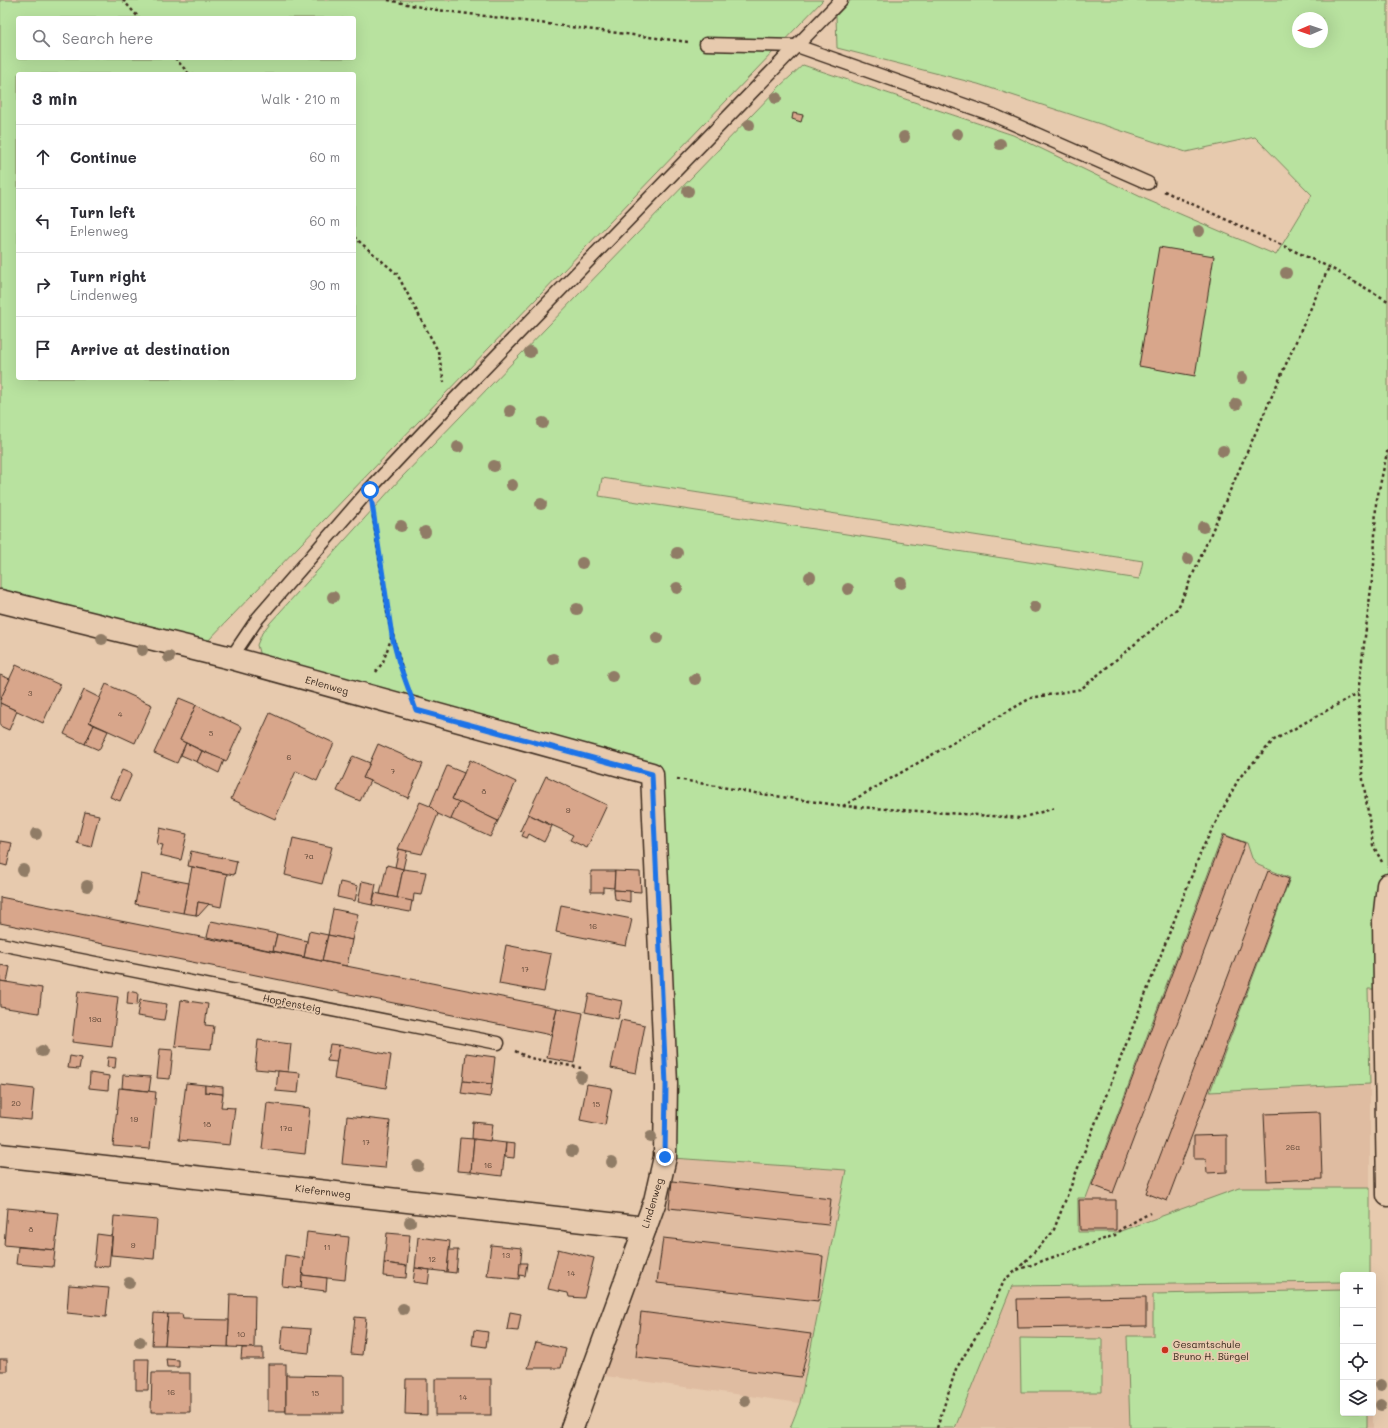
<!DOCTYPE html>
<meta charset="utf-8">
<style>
body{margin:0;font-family:Mali,sans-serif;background:#f7f7f7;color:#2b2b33}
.controls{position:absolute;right:12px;bottom:12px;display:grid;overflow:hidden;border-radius:4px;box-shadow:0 4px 16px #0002}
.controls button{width:36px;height:36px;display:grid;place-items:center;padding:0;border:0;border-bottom:1px solid #e1e1e2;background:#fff;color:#2b2b33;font:20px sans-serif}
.compass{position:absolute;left:1292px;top:12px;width:36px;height:36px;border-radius:50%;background:#fff;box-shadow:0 4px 16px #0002;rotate:268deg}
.stop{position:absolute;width:12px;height:12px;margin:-9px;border:3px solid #1a73e8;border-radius:50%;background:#fff}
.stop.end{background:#1a73e8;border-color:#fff;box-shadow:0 1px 4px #0008}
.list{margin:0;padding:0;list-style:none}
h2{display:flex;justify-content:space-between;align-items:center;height:52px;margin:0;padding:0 16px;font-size:17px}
h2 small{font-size:13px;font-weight:400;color:#7c7c81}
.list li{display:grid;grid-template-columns:26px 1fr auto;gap:12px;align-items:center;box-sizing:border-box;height:64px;padding:0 16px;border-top:1px solid #e1e1e2}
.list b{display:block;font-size:15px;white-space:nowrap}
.list p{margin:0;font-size:13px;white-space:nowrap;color:#7c7c81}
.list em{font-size:13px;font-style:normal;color:#7c7c81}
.icon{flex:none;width:22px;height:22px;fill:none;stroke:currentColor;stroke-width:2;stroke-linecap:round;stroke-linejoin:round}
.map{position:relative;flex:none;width:1388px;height:1428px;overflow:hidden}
.search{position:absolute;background:#fff;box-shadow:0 4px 16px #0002;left:16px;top:16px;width:340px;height:44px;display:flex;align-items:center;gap:10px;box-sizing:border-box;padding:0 14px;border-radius:4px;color:#7c7c81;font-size:15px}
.panel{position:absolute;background:#fff;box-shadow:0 4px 16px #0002;left:16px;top:72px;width:340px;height:308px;border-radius:4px}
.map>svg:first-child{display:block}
.built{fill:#dfbca1}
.green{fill:#b8e29f;stroke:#7a865e;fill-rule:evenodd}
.building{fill:#d8a68b;stroke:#3b2a1e}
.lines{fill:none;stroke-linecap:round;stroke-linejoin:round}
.service-casing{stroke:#3b2a1e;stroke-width:15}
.minor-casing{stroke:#3b2a1e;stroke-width:25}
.path{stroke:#3b2a1e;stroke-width:2.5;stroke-dasharray:3 3;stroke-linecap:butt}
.service{stroke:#e7caae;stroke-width:12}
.minor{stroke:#e7caae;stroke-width:22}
.tree{fill:#907c66}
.route{stroke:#1a73e8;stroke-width:5}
.poi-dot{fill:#c8321e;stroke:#e7caae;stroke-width:1.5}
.labels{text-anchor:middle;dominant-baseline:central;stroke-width:4;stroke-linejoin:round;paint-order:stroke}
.number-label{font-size:8px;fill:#624939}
.street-label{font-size:10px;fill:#3b2a1e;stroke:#e7caae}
.poi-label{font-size:10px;fill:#3b2a1e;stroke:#e7caae;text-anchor:start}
</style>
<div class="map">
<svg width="1388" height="1428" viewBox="0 0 1388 1428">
<rect width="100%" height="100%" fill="#e7caae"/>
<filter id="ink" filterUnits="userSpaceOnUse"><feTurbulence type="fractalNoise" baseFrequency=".025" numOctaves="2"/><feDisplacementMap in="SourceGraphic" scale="8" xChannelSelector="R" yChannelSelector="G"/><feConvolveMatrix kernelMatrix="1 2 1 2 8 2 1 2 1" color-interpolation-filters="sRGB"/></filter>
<g filter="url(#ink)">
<g class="built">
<path d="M1223,834l24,9 3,10 18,16 22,9 -79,213 159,-7v104h-131l-121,44h-40v-34h8z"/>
<path d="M672,1158l174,12 -46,233 -202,-28z"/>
<path d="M1343,1282v131h30v15h-418l57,-142z"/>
</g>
<g class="green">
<path d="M0,0h823l-618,644 -205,-55zM18,18h336v40h-336zM18,74h336v304h-336z"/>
<path d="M851,0h537v989h-20l2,95 -160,8 80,-214 -32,-13 -6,-7 -5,-15 -24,-9 -137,364h-8v34h40l121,-44h131v87h-27v7l-331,4 -57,142h-165l10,-25 46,-233 -174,-12 -11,-369 -400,-129 -4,-15 5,-12 8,-10 132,-146 378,-391 23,-21 210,70 132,64 131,56 36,-60 -57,-58 -69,15 -208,-68 -141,-36 -1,-32zM1298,18h24v24h-24zM602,478l541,83 -4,18 -540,-83z"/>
<path d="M1343,1290v123h24v15h-237l-3,-92h26v-42z"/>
<path d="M1020,1338l82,1v53h-81z"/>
</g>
<g class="building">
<path d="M793,113l10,2 -2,7 -9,-3z"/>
<path d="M1159,247l55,9 -19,120 -56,-10z"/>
<path d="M16,665l44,20 -17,38 -43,-20v-3z"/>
<path d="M0,675l10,4 -10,21z"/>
<path d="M106,684l46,21 -17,38 -46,-21z"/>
<path d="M84,690l16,8 -11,24 5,3 -9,19 -21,-10z"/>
<path d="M179,698l17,7 -16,35 6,3 -9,20 -23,-10z"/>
<path d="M0,703l17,8 -8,19 -9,-4z"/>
<path d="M196,705l46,22 -16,35 -46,-22z"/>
<path d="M270,713l64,30 -17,38 -21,-10 -21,48 -44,-20z"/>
<path d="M94,725l14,6 -9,19 -14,-6z"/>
<path d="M186,743l16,8 -5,11 -16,-7z"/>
<path d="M378,744l45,20 -15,34 -45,-20z"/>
<path d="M202,751l22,9 -5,13 -22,-11z"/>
<path d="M353,756l17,7 -7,15 7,3 -10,20 -23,-10z"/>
<path d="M470,760l46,22 -18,39 -46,-22z"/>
<path d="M447,766l17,7 -12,26 7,3 -8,18 -13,-6 -8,-8z"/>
<path d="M122,770l10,4 -12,27 -10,-4z"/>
<path d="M546,776l61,29 -20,43 -17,-8 3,-5 -45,-21z"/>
<path d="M420,802l10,4 8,8 -16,40 -24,-5z"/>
<path d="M459,802l39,19 -8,16 -39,-18z"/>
<path d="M85,812l14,3 -8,32 -14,-4z"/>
<path d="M528,814l24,12 -8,16 -15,-8 -2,4 -5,-2 2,-4 -4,-1z"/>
<path d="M160,828l27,6 -6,26 -21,-5 3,-10 -6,-1z"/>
<path d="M1224,835l21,8 -132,350 -21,-8z"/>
<path d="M293,838l39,9 -10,37 -37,-9z"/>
<path d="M0,841l12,2 -5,23 -7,-2z"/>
<path d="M399,849l8,2 -4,18 -8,-2z"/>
<path d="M191,851l46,10 -3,14 -46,-9z"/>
<path d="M387,865l16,4 -6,29 -17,-4z"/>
<path d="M192,867l35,7 -6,33 -23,-5 -2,13 -13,-2z"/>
<path d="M403,869l23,3 -5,23 -7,-1 -1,8 -16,-4z"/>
<path d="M591,871h24l-1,17 -11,-1v5h-12z"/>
<path d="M615,871l25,1 1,20 -27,-2z"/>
<path d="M1268,871l21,8 -122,322 -21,-8z"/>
<path d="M141,874l48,9 -6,30 -48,-9z"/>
<path d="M362,881l14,3 -4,21 -14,-3z"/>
<path d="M340,882l18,4 -3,15 -18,-4z"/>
<path d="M614,890l16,1v11l-15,-3z"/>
<path d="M375,893l37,8 -2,11 -38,-7z"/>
<path d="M0,897l557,111 -6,27 -551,-112z"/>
<path d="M198,902l11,2 -11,12 -2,-1z"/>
<path d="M561,905l71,14 -6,27 -70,-14z"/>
<path d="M333,909l25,5 -6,26 -24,-5z"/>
<path d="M211,921l66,13 -4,17 -66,-14z"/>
<path d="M309,931l19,4 -6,26 -18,-4z"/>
<path d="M277,934l30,7 -3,16 -31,-6z"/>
<path d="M328,935l24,5 -5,26 -25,-5z"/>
<path d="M506,945l45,9 -7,38 -45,-8z"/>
<path d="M0,965l10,2 -3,15 -7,-1z"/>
<path d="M0,981l42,7 -3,25 -39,-6z"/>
<path d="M78,991l40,6 -6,50 -40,-5z"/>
<path d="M128,991l10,2 -1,12 -10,-1z"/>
<path d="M589,994l33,7 -4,18 -33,-7z"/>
<path d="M140,1000l27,4 -3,16 -27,-4z"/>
<path d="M181,1000l27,4 -3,21 9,1 -3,23 -36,-3z"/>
<path d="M557,1008l26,5 -9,50 -27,-5z"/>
<path d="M621,1020l24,5 -9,48 -25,-5z"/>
<path d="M258,1040l33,4 -3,28 -33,-3z"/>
<path d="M330,1044l9,1 -2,17 -10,-1z"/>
<path d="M339,1045l52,10 -5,33 -52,-9z"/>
<path d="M160,1049l13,1 -3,29 -13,-1z"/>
<path d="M466,1053l29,4 -3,27 -29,-3z"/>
<path d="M70,1056l11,2 -2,11 -11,-1z"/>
<path d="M108,1057l8,1 -1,10 -8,-1z"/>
<path d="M278,1071l22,2 -2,20 -22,-2z"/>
<path d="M90,1073l19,3 -1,14 -19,-2z"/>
<path d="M123,1075l28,2 -2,14 -27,-3z"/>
<path d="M463,1081l29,3 -2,13 -29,-4z"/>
<path d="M186,1083l19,2v7l18,2 -2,13 14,1 -5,37 -51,-5z"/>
<path d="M587,1084l25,4 -7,37 -25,-5z"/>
<path d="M0,1085l34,4 -3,31 -31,-3z"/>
<path d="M205,1085l18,2v7l-18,-2z"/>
<path d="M119,1088l37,4 -6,57 -37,-3z"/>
<path d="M267,1103l43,5 -5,46 -43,-5z"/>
<path d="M1320,1112l2,67 -55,2 -3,-67z"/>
<path d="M347,1116l43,5 -5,47 -43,-4z"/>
<path d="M473,1122l20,2 -3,17 -18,-2z"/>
<path d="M1227,1135v37l-20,1 -1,-14h-12v-23z"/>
<path d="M460,1138l14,1 -3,33 -14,-1z"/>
<path d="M474,1139l32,4 -4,33 -31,-4z"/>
<path d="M506,1143l9,1 -1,14 -9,-1z"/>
<path d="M672,1181l159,18 -3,26 -159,-17z"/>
<path d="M1079,1200h37v30h-36z"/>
<path d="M7,1208l52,5 -4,37 -51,-5z"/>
<path d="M114,1216l43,4 -3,39 -43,-4z"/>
<path d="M307,1232l42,5 -4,43 -43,-5z"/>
<path d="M387,1233l23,2 -3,31 -23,-3z"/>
<path d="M97,1234l15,2 -3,31 -15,-1z"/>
<path d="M418,1237l32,4 -3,31 -32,-4z"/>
<path d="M663,1238l160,18 -5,45 -161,-18z"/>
<path d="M491,1245l31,3 -3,31 -32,-3z"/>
<path d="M18,1247l37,3 -2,17 -37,-3z"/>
<path d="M558,1249l36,9 -10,40 -15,-1 -1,-4 -20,-4z"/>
<path d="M449,1250h9l-2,23 -9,-1z"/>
<path d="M285,1255l19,3 -3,30 -19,-2z"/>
<path d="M384,1263l23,3 -1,12 -23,-2z"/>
<path d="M520,1263h7l-2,13 -6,-1z"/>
<path d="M415,1268l15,2 -2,14 -15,-2z"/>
<path d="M302,1275l25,3 -1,13 -25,-3z"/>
<path d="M69,1285l40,3 -3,29 -39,-4z"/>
<path d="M230,1294l25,1 -1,53 -26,-1z"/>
<path d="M1146,1297v29l-128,2 -1,-29z"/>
<path d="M510,1312l11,2 -3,17 -11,-1z"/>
<path d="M641,1312l170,22 -10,43 -165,-20z"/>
<path d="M154,1313l14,1 -3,31h-13z"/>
<path d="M168,1314h14l1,5 46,1 -1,27 -63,-2z"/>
<path d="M355,1317l11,1 -4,37 -11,-1z"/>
<path d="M283,1327l28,2 -2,24 -28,-3z"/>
<path d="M474,1330l14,2 -2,15 -14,-2z"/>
<path d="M536,1342l30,7 -5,19h-33z"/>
<path d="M242,1348h21v11h-22z"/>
<rect x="0" y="1359" width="7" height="12"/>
<path d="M136,1359h13l-1,31h-12z"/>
<path d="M166,1359l13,1v7h-12z"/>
<rect x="268" y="1364" width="18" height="47"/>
<path d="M152,1373h38v39h-39z"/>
<path d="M286,1375l57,1v37h-57z"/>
<path d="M406,1379h21v36l-22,-1z"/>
<rect x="435" y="1379" width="56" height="36"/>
</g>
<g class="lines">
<g class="service-casing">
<g id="service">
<path d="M706,44l91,2 196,69 155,68"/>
<path d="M231,658l27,-40 111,-128 79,-84 393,-406"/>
<path d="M0,944l498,99"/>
</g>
</g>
<g class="minor-casing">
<g id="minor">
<path d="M0,601l231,57 421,116 14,310 -1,73 -10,44 -83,227"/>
<path d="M1388,885l-4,36 4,274"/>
<path d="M0,1155l645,73"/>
</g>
</g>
<g class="path">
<path d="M123,0l16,18"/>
<path d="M388,0l42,9 258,33"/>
<path d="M175,58l14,16"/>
<path d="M1164,191l165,76 59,34"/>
<path d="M354,237l43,37 41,77 6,31"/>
<path d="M373,516l15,102 17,61"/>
<path d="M376,672l7,-10 9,-26"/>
<path d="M677,779l78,14 88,13 178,12 34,-10"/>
<path d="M843,806l188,-108 50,-9 97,-81 151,-341"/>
<path d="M1382,862l-9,-17 -11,-72 -4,-80 16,-129 2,-60 12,-56"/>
<path d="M515,1051l15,7 51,10"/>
<path d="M1017,1270l36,-38 149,-383 37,-71 35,-38 84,-47"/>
<path d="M937,1428l19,-59 30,-49 19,-41 12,-9 98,-35 6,-6 29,-16"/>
</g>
<use href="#service" class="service"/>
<use href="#minor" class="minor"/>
</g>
<g class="tree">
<circle cx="776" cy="98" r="6"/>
<circle cx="749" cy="125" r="6"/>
<circle cx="957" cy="134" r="6"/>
<circle cx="904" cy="137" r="6"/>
<circle cx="1000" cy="144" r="6"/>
<circle cx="688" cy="191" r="6"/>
<circle cx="1199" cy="231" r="6"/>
<circle cx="1286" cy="273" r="6"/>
<circle cx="530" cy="352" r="6"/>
<circle cx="1242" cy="378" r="6"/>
<circle cx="1236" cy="404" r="6"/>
<circle cx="510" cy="411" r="6"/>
<circle cx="543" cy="423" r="6"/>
<circle cx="458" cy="447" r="6"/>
<circle cx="1223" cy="451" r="6"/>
<circle cx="494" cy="466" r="6"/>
<circle cx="512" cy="485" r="6"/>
<circle cx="541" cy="504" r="6"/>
<circle cx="401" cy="526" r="6"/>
<circle cx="1203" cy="527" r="6"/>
<circle cx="425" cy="532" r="6"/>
<circle cx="677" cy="553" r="6"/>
<circle cx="1188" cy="559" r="6"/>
<circle cx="582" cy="563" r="6"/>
<circle cx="810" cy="577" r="6"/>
<circle cx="901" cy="583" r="6"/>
<circle cx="677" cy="588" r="6"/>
<circle cx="848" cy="589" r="6"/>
<circle cx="333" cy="597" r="6"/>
<circle cx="1035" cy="607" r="6"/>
<circle cx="577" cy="609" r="6"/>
<circle cx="657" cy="638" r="6"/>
<circle cx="102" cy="639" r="6"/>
<circle cx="142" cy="650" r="6"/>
<circle cx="169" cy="657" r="6"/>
<circle cx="553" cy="659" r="6"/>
<circle cx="612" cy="676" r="6"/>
<circle cx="695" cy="679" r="6"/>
<circle cx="36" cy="834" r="6"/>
<circle cx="23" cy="870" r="6"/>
<circle cx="87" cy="886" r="6"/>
<circle cx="42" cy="1051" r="6"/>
<circle cx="581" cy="1077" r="6"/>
<circle cx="651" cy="1137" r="6"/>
<circle cx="572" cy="1151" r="6"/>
<circle cx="612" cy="1162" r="6"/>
<circle cx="418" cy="1166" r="6"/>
<circle cx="410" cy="1222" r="6"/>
<circle cx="129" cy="1283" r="6"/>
<circle cx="403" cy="1309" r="6"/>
<circle cx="140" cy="1342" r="6"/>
<circle cx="1381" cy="1385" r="6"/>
<circle cx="745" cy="1401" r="6"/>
<circle cx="1381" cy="1405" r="6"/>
</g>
</g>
<g class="lines" filter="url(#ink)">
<path class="route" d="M370,490l22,146 7,27 17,47 236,64 14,310 -1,73"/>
</g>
<circle class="poi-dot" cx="1165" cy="1350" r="4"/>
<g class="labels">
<g class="number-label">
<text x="30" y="693">3</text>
<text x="120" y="714">4</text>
<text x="211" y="733">5</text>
<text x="289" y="757">6</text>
<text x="393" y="771">7</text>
<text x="484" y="791">8</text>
<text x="568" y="810">9</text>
<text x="309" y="856">7a</text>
<text x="593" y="926">16</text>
<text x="525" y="969">17</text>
<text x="95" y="1019">19a</text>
<text x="16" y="1103">20</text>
<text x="596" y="1104">15</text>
<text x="134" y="1119">19</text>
<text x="207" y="1124">18</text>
<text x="286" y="1128">17a</text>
<text x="366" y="1142">17</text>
<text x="1293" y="1147">26a</text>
<text x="488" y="1165">16</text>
<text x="31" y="1229">8</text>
<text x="133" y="1245">9</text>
<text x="327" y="1247">11</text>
<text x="506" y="1255">13</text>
<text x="432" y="1259">12</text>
<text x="571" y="1273">14</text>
<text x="241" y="1334">10</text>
<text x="171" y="1392">16</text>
<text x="315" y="1393">15</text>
<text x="463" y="1397">14</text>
</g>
<g class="street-label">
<text transform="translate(327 685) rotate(16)">Erlenweg</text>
<text transform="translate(292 1003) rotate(11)">Hopfensteig</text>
<text transform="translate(323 1191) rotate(7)">Kiefernweg</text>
<text transform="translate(652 1203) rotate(-73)">Lindenweg</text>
</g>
<g class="poi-label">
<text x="1173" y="1344">Gesamtschule<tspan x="1173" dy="12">Bruno H. Bürgel</tspan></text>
</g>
</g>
</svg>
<div class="controls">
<button>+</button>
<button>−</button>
<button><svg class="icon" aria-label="locate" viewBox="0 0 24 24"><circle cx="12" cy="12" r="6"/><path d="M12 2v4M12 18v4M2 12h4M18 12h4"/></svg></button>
<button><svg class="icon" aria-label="layers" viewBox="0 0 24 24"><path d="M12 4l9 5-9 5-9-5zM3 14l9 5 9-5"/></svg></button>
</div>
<svg class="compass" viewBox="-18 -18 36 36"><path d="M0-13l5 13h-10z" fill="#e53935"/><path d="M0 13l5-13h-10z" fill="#7c7c81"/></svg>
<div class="stop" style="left:370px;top:490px"></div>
<div class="stop end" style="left:665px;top:1157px"></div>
<div class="search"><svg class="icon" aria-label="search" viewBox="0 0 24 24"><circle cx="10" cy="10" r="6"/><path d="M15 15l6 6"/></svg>Search here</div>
<section class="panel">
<h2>3 min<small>Walk · 210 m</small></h2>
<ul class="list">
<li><svg class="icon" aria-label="ahead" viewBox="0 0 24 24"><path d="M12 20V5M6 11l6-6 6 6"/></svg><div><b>Continue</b></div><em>60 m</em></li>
<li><svg class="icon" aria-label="left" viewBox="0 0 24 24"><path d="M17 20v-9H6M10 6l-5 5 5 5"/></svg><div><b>Turn left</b><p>Erlenweg</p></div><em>60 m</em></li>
<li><svg class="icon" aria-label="right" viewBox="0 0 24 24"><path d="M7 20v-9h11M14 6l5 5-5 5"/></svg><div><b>Turn right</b><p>Lindenweg</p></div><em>90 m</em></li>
<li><svg class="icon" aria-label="arrive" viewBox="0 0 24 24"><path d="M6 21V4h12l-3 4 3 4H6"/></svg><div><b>Arrive at destination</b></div></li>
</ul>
</section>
</div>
